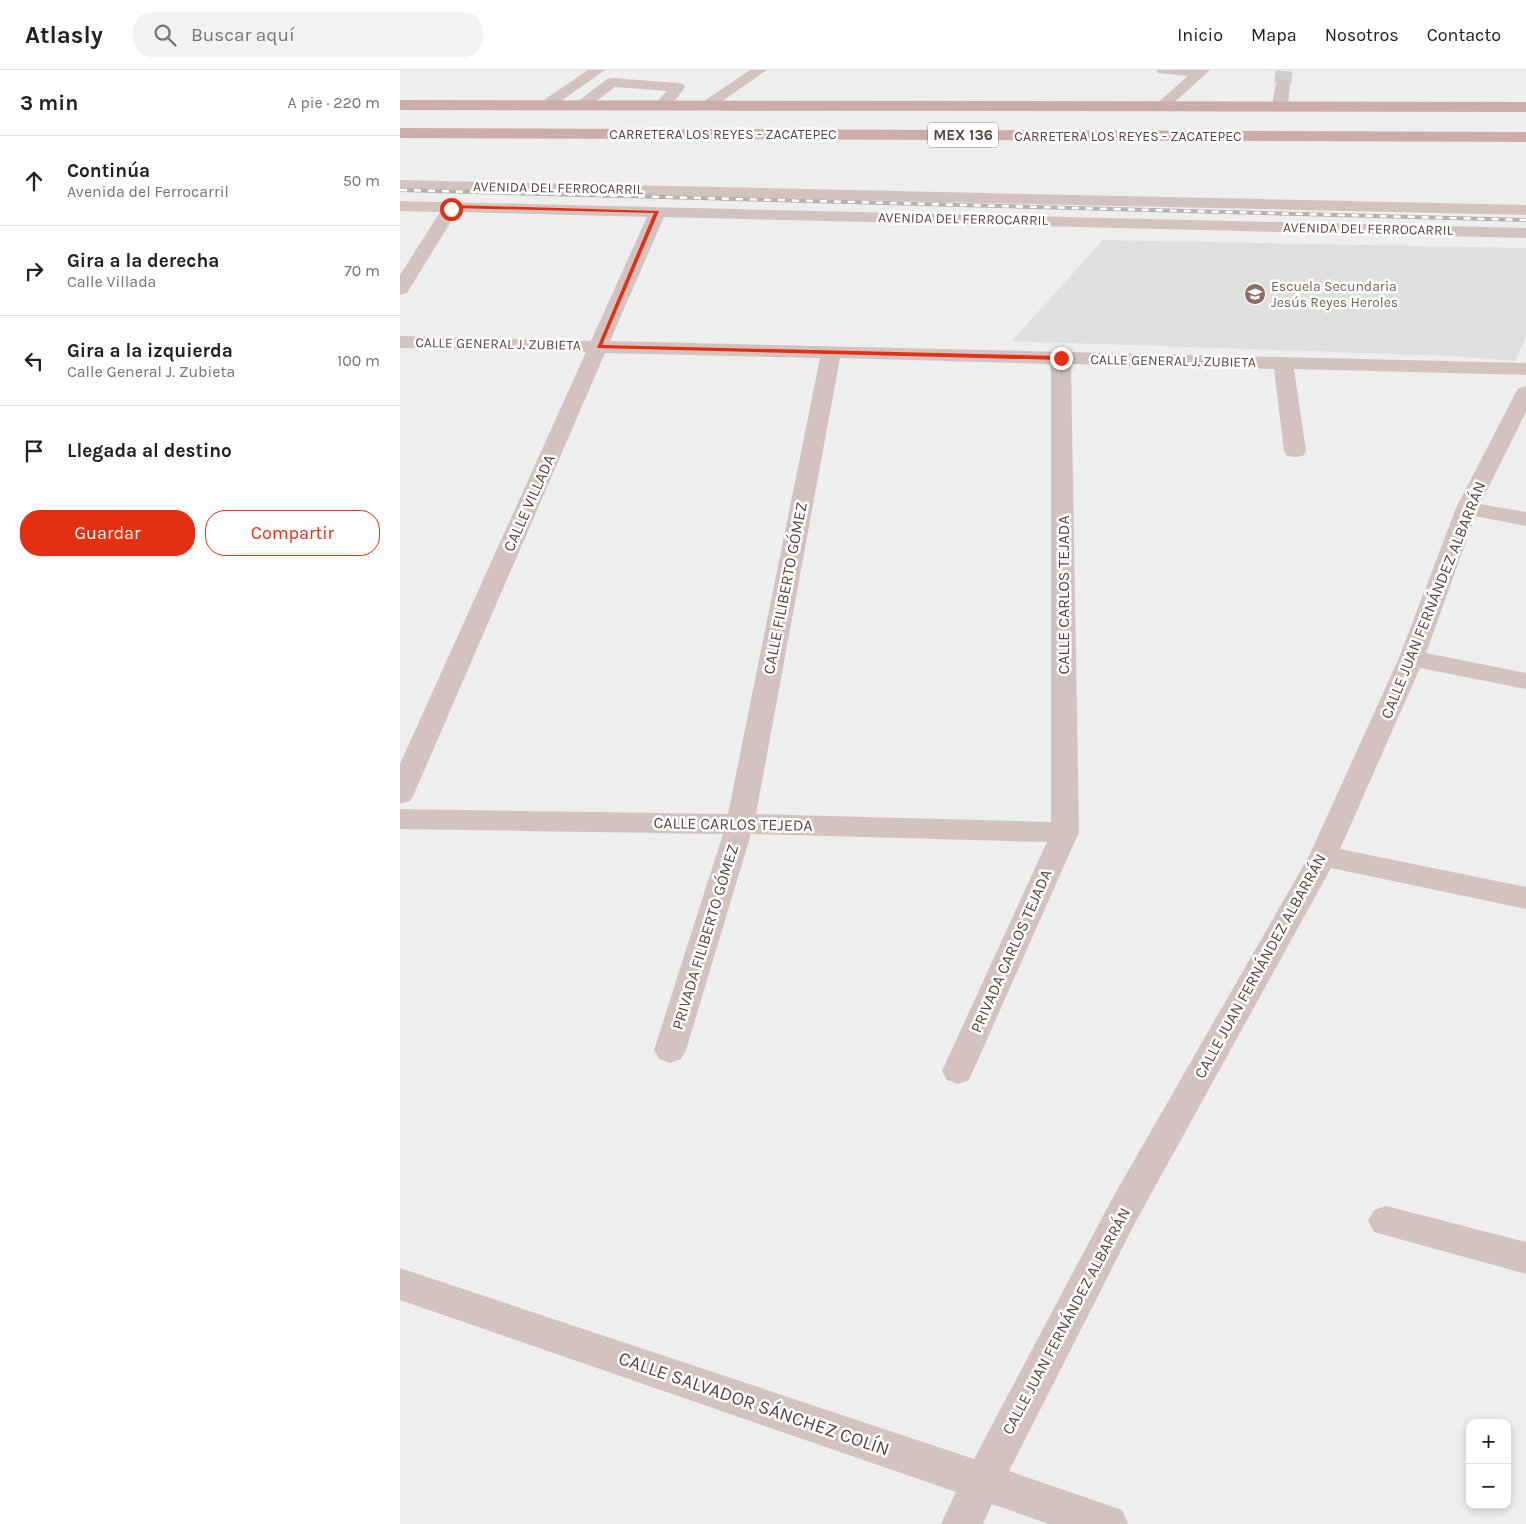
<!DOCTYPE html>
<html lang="es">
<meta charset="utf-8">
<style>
body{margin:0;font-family:Karla,sans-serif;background:#f2f2f2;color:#202124}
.controls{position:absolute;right:15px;bottom:15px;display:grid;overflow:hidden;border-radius:10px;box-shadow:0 2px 8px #0003}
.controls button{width:45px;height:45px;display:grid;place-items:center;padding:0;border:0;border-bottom:1px solid #e0e0e0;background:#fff;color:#202124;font:25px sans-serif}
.stop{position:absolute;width:15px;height:15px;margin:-11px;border:4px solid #e32f12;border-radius:50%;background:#fff}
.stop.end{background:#e32f12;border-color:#fff;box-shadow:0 1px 5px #0008}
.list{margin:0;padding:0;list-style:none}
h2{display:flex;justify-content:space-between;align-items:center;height:65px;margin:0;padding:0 20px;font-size:21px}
h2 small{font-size:16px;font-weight:400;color:#757577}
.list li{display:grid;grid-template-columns:32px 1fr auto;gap:15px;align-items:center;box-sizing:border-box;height:90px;padding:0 20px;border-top:1px solid #e0e0e0}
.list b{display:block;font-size:19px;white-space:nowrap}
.list p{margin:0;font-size:16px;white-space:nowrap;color:#757577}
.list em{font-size:16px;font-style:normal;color:#757577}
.actions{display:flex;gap:10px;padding:15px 20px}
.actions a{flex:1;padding:11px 0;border:1px solid #e32f12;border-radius:20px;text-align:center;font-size:18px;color:#e32f12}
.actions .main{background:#e32f12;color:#fff}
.icon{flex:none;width:28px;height:28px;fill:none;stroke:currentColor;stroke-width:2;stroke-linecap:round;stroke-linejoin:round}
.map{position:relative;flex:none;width:1126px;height:1454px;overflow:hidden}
header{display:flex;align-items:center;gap:30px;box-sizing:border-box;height:70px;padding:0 25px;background:#fff;border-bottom:1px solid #e0e0e0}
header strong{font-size:24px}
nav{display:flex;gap:28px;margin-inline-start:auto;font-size:18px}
.search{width:350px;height:45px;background:#f2f2f2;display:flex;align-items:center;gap:12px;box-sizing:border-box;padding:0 18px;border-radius:20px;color:#757577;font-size:19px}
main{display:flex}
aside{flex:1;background:#fff}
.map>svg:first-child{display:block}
.education{fill:#dee0de}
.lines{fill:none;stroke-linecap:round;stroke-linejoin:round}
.minor-tunnel{stroke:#cfcdcc;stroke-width:17;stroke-dasharray:17 8;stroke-linecap:butt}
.minor{fill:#d4c2c1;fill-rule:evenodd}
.major{fill:#cdadaa;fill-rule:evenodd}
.rail-casing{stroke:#b7b0ae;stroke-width:4}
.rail{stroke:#fff;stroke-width:2.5;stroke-dasharray:7;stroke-linecap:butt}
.route{fill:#e32f12}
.labels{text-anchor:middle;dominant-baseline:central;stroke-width:5;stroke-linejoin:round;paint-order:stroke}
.far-street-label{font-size:14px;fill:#5a4544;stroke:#fff}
.far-education-label{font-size:14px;fill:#785e54;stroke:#fff;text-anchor:start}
.shield{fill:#fff;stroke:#8c7d7c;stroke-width:1}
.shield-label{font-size:15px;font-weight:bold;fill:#5a4544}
.street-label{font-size:16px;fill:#5a4544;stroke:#fff}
.near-street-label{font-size:19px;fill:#5a4544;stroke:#fff}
</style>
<header>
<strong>Atlasly</strong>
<div class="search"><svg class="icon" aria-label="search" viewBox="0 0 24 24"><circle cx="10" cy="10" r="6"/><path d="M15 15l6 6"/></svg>Buscar aquí</div>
<nav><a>Inicio</a><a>Mapa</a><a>Nosotros</a><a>Contacto</a></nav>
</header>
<main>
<aside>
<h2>3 min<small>A pie · 220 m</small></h2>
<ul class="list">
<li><svg class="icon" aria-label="ahead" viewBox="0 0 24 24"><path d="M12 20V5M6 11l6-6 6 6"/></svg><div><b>Continúa</b><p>Avenida del Ferrocarril</p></div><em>50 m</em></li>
<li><svg class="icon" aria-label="right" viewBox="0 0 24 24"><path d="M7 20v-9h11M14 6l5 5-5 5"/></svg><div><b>Gira a la derecha</b><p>Calle Villada</p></div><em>70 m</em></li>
<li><svg class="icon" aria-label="left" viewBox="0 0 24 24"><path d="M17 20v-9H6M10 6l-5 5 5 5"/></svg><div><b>Gira a la izquierda</b><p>Calle General J. Zubieta</p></div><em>100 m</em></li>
<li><svg class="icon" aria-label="arrive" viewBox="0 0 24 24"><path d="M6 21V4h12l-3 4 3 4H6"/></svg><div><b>Llegada al destino</b></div></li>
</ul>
<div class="actions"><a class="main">Guardar</a><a>Compartir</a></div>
</aside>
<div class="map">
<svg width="1126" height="1454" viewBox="0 0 1126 1454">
<rect width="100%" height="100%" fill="#ecefee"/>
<path class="education" d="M703,170l423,8v89l-11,24 -63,-5 -440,-15z"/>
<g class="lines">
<path class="minor-tunnel" d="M883,13l1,-12"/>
<g class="minor">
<path d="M188,0h17l-54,38h-10l-3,-3 3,-3z"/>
<path d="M350,0h17l-56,39h-10l-3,-3 3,-3z"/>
<path d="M756,0h54l-43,39h-10l-3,-3 3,-3 31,-27 -30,-3z"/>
<path d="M212,8l66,5 5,1 2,3c-7,10 -16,25 -29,22l-3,-3 14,-15 -52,-4 -28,21h-10l-3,-3 3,-3 30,-23z"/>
<path d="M883,9l5,1 2,3 -2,23 -3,3h-10l-3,-3 4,-23 2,-3z"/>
<path d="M0,110l1126,25v10l-1126,-25z"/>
<path d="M0,131l1126,27v10l-862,-21 -54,124 916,22v12l-232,-6 12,82 -3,5 -8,1 -8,-1 -3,-5 -10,-82 -203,-5 8,468 -110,248 -11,4 -11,-4 -5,-9 105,-229 -296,-8 -65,216 -5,9 -11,4 -11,-4 -5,-9 69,-216 -323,-5v-20l328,5 92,-456 -215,-5 -191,441 -4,7 -10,3v-40l186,-412 -186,-4v-12l191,5 56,-124 -190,-5 -50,81 -7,2v-20l40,-63 -40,-1zM440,288l211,6v458l-295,-8z"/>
<path d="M1126,316v26l-46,92 46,8v14l-51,-10 -49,137 100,20v16l-106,-21 -80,181 186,38v22l-195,-41 -195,353 -127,250 113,39 6,14h-79l-57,-20 -9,20h-42l15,-32 -556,-192v-32l574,191 138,-260 197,-343 90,-198 57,-150 60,-116 3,-4z"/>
<path d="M986,1136l140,36v32l-152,-42 -6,-11 6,-11z"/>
</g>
<g class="major">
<path d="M0,30l1126,2v10l-1126,-2z"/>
<path d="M0,58l1126,4v10l-1126,-4z"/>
</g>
<g class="rail-casing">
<path id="rail" d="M0,120l1126,30"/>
</g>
<use href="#rail" class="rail"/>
</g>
<path class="route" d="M52,135l207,6 -57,134 459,11 3,2 -3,2 -464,-12 57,-135 -200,-5 -5,2z"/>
<defs>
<g id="school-disc" transform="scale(1.125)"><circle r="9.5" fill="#8d6e63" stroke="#fff"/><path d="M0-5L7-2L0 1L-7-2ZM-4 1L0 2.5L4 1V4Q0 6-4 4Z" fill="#fff"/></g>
</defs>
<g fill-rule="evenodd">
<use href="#school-disc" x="855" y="224"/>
</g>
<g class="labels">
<g class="far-street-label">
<text x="323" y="64">CARRETERA LOS REYES - ZACATEPEC</text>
<text x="728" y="66">CARRETERA LOS REYES - ZACATEPEC</text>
<text transform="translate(158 118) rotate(1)">AVENIDA DEL FERROCARRIL</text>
<text transform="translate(563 149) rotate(1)">AVENIDA DEL FERROCARRIL</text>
<text transform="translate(968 159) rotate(1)">AVENIDA DEL FERROCARRIL</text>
<text transform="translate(98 274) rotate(1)">CALLE GENERAL J. ZUBIETA</text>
<text transform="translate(773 291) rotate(1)">CALLE GENERAL J. ZUBIETA</text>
</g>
<g class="far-education-label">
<text x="871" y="216">Escuela Secundaria<tspan x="871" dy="16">Jesús Reyes Heroles</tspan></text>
</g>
<rect class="shield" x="528" y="52.5" width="70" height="25" rx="4"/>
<g class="shield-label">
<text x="563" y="65">MEX 136</text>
</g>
<g class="street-label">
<text transform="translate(129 433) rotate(-66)">CALLE VILLADA</text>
<text transform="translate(385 518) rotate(-79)">CALLE FILIBERTO GÓMEZ</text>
<text transform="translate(663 525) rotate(-90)">CALLE CARLOS TEJADA</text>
<text transform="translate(1033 530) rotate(-68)">CALLE JUAN FERNÁNDEZ ALBARRÁN</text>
<text transform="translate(333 754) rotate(1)">CALLE CARLOS TEJEDA</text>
<text transform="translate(305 867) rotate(-73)">PRIVADA FILIBERTO GÓMEZ</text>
<text transform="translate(611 881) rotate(-66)">PRIVADA CARLOS TEJADA</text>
<text transform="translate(860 896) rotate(-61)">CALLE JUAN FERNÁNDEZ ALBARRÁN</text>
<text transform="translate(666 1251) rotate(-62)">CALLE JUAN FERNÁNDEZ ALBARRÁN</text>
</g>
<g class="near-street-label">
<text transform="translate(354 1334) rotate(19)">CALLE SALVADOR SÁNCHEZ COLÍN</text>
</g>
</g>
</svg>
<div class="controls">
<button>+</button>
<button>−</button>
</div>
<div class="stop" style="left:51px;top:139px"></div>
<div class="stop end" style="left:661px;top:288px"></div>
</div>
</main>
